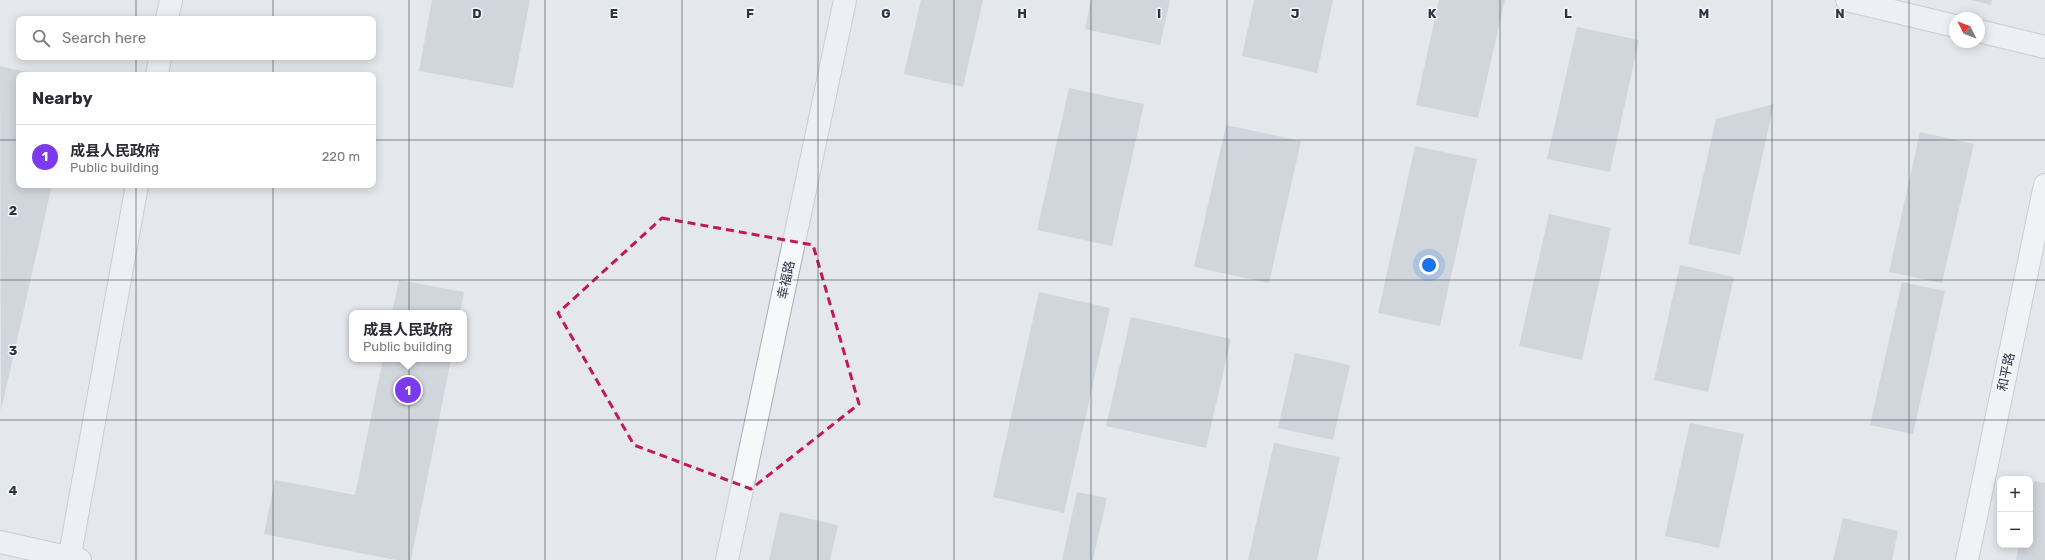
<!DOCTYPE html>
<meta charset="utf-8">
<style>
body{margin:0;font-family:Rubik,"Noto Sans SC",sans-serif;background:#f2f2f3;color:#2b2b33}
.controls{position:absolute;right:12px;bottom:12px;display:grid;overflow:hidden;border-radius:8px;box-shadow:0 2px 10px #0003}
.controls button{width:36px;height:36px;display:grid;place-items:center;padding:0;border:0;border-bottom:1px solid #e1e1e2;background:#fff;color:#2b2b33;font:20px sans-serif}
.compass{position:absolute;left:1949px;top:12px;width:36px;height:36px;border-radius:50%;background:#fff;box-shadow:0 2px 10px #0003;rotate:312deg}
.you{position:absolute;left:1429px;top:265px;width:14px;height:14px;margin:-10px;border:3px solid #fff;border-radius:50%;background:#1a73e8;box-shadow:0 0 0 6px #1a73e833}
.badge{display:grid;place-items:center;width:26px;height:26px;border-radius:50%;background:#7c3aed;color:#fff;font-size:13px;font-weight:700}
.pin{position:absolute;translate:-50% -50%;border:2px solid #fff;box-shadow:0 1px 4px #0006}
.popup{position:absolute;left:349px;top:310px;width:118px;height:52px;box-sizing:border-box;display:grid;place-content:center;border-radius:8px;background:#fff;filter:drop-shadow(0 1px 3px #0005);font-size:13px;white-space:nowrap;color:#7c7c81}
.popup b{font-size:15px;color:#2b2b33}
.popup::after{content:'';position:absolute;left:50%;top:100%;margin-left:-8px;border:8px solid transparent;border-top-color:#fff}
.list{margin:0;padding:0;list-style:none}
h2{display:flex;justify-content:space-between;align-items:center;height:52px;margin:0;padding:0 16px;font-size:17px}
h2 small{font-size:13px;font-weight:400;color:#7c7c81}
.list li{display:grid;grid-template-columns:26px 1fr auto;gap:12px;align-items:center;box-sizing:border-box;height:64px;padding:0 16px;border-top:1px solid #e1e1e2}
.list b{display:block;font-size:15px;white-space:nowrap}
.list p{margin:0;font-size:13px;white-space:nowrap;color:#7c7c81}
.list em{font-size:13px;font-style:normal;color:#7c7c81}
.icon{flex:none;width:22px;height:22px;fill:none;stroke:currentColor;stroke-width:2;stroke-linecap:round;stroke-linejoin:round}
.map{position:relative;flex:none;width:2045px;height:560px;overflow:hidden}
.search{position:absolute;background:#fff;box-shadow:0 2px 10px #0003;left:16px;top:16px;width:360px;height:44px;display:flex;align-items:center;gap:10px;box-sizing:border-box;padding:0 14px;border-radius:8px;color:#7c7c81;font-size:15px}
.panel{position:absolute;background:#fff;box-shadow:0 2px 10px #0003;left:16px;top:72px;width:360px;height:116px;border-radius:8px}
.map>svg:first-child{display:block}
.building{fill:#bbc0ca}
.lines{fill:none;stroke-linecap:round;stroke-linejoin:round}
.street-casing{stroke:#a9aeb7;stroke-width:24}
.secondary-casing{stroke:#a9aeb7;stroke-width:24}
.street{stroke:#f7f8fa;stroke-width:22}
.secondary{stroke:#fff;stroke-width:22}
.marked{fill:none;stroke:#c2185b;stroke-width:3;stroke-dasharray:8 5;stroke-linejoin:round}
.grid{fill:none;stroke:#2b3445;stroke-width:1;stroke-opacity:0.55}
.labels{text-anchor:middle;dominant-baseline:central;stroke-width:3;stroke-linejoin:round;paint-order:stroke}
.street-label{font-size:13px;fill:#2b3445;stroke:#f4f6f9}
.grid-label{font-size:13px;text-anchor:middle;font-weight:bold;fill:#2b3445;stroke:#f4f6f9;stroke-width:3;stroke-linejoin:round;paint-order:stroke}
</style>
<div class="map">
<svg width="2045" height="560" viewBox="0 0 2045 560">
<rect width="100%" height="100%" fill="#e4e7ec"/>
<g class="building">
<path d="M432,0h98l-17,88 -94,-17z"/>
<path d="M921,0h62l-20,87 -59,-13z"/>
<path d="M1091,0h79l-10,45 -75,-16z"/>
<path d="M1254,0h79l-16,73 -75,-17z"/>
<path d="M1439,0h66l-27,118 -62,-13z"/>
<path d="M1971,0h21l-1,5z"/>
<path d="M1577,27l62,13 -29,132 -63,-13z"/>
<path d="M0,66l36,8 -17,1v110h33l-51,226z"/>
<path d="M1069,88l75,16 -32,142 -75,-16z"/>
<path d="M1774,104l-34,151 -52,-11 28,-125z"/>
<path d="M1226,125l75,16 -32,142 -75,-16z"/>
<path d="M1920,132l54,12 -32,139 -53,-11z"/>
<path d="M1415,146l62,13 -37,167 -62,-13z"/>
<path d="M1549,214l62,14 -29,132 -63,-14z"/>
<path d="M1680,265l54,12 -26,115 -54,-12z"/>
<path d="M399,280l65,12 -4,21h-68z"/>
<path d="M1902,282l43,9 -32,143 -43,-9z"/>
<path d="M1039,292l71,16 -46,205 -71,-16z"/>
<path d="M1131,317l100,22 -25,109 -100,-22z"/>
<path d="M1295,353l55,12 -17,75 -55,-12z"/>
<path d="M383,359h68l-40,201h-15l-132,-26 11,-54 80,15z"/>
<path d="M1690,423l54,11 -25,114 -54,-12z"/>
<path d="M1274,443l66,14 -23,103h-69z"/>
<path d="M2034,481l11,2v77h-29l3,-15h11v-47z"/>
<path d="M1077,492l30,6 -14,62h-31z"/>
<path d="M780,512l58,13 -8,35h-61z"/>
<path d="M1843,518l55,13 -6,29h-59z"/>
</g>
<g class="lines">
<g class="street-casing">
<g id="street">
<path d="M1847,0l108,26"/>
<path d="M167,19l4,-19"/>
<path d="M1979,31l66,16"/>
<path d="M157,75l3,-18"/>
<path d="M0,542l80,18"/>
<path d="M69,560l68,-375"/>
<path d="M727,560l118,-560"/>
</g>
</g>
<g class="secondary-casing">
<path id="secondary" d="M1967,560l78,-375"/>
</g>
<use href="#street" class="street"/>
<use href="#secondary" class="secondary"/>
</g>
<path d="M0 0H2045V560H0ZM662,218l151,27 46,159 -108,85 -117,-44 -76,-132z" fill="#e4e7ec" fill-opacity=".55" fill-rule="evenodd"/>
<path class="marked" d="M662,218l151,27 46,159 -108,85 -117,-44 -76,-132z"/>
<path class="grid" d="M136,0v19M273,0v19M409,0v560M545,0v560M682,0v560M818,0v560M954,0v560M1091,0v560M1227,0v560M1363,0v560M1500,0v560M1636,0v560M1772,0v560M1909,0v560M136,57v18M273,57v18M0,140h19M373,140h1672M136,185v375M273,185v375M0,280h2045M0,420h2045"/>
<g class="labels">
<g class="street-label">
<text transform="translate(786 280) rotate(-78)">幸福路</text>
<text transform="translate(2006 372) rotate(-78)">和平路</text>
</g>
</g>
<g class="grid-label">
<text x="477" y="18">D</text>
<text x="614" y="18">E</text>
<text x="750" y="18">F</text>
<text x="886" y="18">G</text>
<text x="1022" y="18">H</text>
<text x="1159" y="18">I</text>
<text x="1295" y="18">J</text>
<text x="1432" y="18">K</text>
<text x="1568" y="18">L</text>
<text x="1704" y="18">M</text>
<text x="1840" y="18">N</text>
<text x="13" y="215">2</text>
<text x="13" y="355">3</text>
<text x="13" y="495">4</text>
</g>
</svg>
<div class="controls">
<button>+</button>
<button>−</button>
</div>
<svg class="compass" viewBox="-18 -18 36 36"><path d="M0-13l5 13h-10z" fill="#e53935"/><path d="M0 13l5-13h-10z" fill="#7c7c81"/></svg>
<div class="you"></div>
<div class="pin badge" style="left:408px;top:390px">1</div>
<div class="popup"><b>成县人民政府</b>Public building</div>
<div class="search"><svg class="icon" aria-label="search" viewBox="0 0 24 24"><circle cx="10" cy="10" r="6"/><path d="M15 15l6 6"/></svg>Search here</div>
<section class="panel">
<h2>Nearby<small></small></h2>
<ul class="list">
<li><span class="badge">1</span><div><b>成县人民政府</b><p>Public building</p></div><em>220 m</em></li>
</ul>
</section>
</div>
